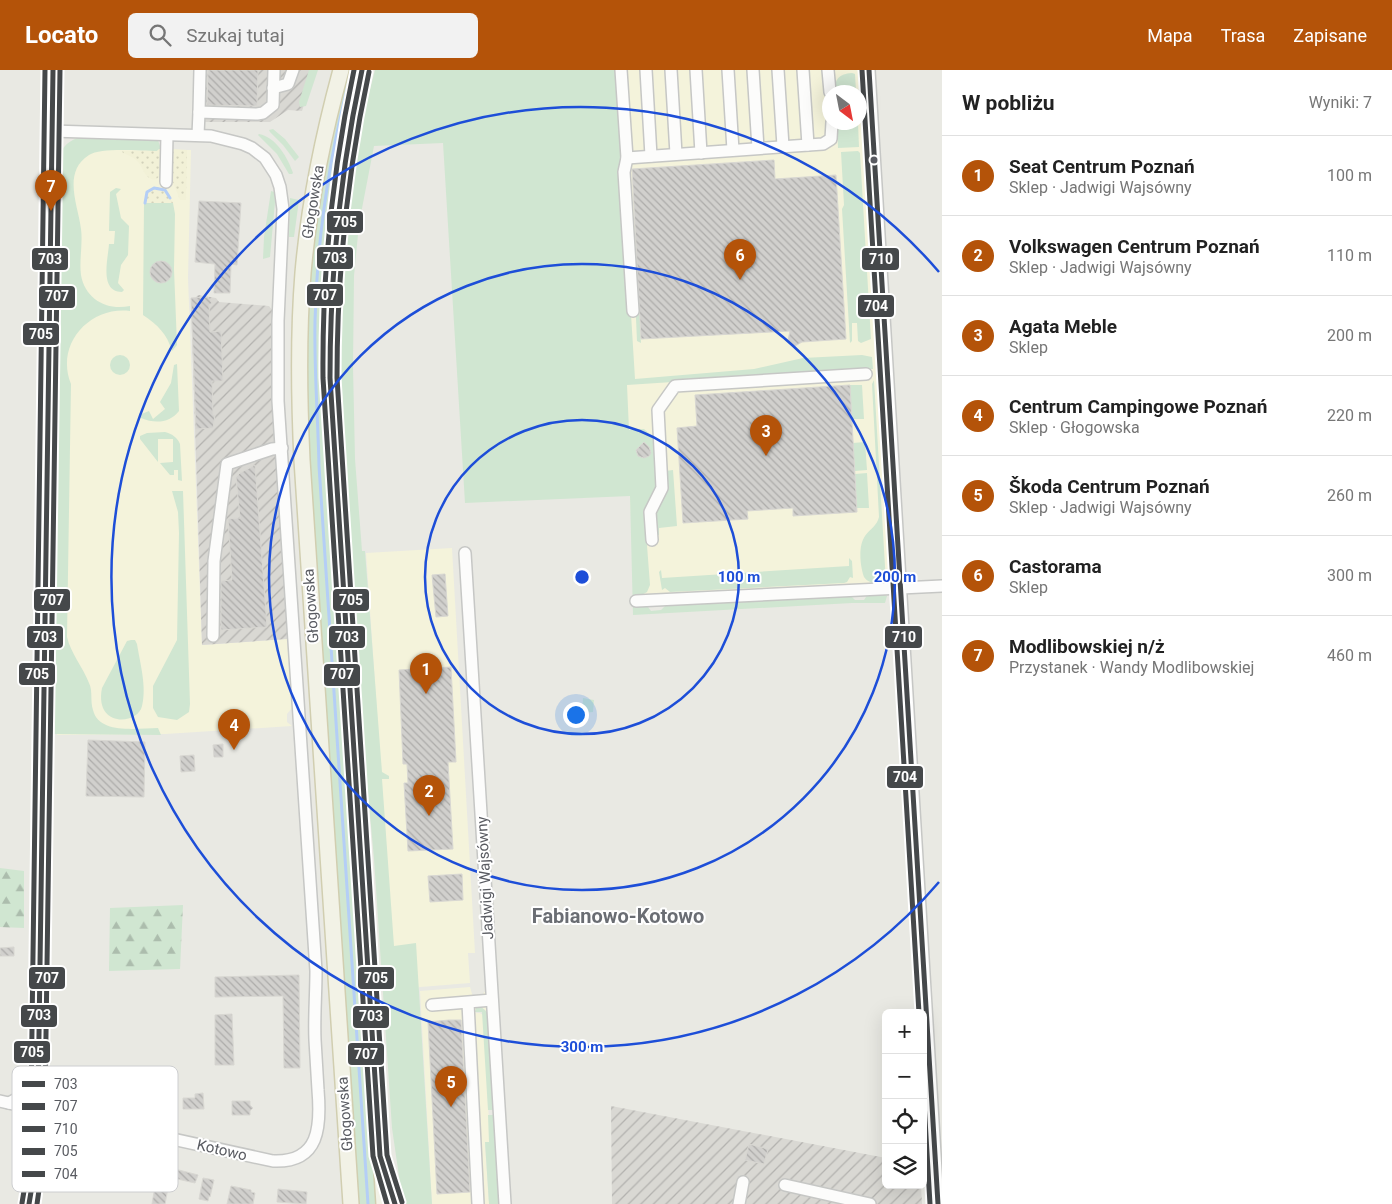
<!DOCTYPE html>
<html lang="pl">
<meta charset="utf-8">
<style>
body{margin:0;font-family:Roboto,sans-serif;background:#f2f2f2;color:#222}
.controls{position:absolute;right:15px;bottom:15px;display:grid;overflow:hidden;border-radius:8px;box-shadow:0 5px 20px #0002}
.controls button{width:45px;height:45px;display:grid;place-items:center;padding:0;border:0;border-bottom:1px solid #e0e0e0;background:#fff;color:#222;font:25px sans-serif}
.compass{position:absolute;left:822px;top:15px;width:45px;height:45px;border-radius:50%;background:#fff;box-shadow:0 5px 20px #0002;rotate:148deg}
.you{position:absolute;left:575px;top:644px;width:18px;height:18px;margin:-12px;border:4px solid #fff;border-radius:50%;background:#1a73e8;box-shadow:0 0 0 8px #1a73e833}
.badge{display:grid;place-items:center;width:32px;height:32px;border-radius:50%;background:#b45309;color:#fff;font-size:16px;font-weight:700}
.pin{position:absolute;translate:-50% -41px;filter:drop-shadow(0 1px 2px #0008)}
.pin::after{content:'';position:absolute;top:26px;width:18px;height:15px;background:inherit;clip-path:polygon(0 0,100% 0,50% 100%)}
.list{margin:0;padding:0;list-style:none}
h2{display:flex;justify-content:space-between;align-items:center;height:65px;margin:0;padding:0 20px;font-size:21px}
h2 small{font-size:16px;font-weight:400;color:#767676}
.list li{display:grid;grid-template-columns:32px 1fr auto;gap:15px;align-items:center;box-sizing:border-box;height:80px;padding:0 20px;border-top:1px solid #e0e0e0}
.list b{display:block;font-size:19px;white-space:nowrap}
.list p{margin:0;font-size:16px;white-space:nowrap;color:#767676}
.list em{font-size:16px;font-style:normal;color:#767676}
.icon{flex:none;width:28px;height:28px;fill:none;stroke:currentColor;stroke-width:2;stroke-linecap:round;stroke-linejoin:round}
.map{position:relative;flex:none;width:942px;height:1134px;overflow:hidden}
header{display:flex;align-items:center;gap:30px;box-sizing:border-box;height:70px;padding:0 25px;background:#b45309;color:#fff}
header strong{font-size:24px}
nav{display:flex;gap:28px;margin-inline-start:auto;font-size:18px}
.search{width:350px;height:45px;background:#f2f2f2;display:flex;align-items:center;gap:12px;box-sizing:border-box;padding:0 18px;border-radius:8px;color:#767676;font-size:19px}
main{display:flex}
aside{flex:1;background:#fff}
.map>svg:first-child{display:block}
.commercial{fill:#f4f3db;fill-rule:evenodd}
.industrial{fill:url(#industrial-furrows)}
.green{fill:#d0e6d1}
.forest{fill:url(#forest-firs)}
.sand{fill:url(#sand-dots)}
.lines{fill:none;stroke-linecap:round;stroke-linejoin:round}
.stream{stroke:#b4cef6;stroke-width:3}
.building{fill:url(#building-back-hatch);stroke:#d8d7d2}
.minor-casing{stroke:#c6c7c5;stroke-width:14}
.major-casing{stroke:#d1ceb0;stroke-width:18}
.minor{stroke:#fcfcfb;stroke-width:11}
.major{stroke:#f2f2e6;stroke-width:15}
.bus-1-casing{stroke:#fff;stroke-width:9}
.bus-2-casing{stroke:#fff;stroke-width:9}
.bus-3-casing{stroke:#fff;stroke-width:9}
.bus-4-casing{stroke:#fff;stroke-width:9}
.bus-5-casing{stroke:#fff;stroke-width:9}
.bus-1{stroke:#45484a;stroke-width:5}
.bus-2{stroke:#45484a;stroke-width:5}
.bus-3{stroke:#45484a;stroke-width:5}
.bus-4{stroke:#45484a;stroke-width:5}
.bus-5{stroke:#45484a;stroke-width:5}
.ring{fill:none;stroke:#1d4ed8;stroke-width:2.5}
.bus-dot{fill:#595b61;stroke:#fff;stroke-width:2}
.labels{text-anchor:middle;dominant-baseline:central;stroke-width:4;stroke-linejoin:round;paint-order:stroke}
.street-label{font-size:15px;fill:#595b61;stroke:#fff}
.district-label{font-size:20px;font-weight:bold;fill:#6a6d73;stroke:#fff}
.key{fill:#fff;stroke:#cdced0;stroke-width:1}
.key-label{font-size:14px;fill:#595b61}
.centre{fill:#1d4ed8;stroke:#fff;stroke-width:2.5}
.ring-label{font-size:15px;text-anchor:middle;font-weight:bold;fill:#1d4ed8;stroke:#fff;stroke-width:4;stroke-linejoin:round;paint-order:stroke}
.line-badge{stroke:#fff;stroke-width:2}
.badge-label{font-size:14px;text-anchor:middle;font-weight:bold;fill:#fff}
</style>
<header>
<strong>Locato</strong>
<div class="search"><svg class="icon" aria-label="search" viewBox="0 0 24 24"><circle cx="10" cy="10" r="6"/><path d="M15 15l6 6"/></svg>Szukaj tutaj</div>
<nav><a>Mapa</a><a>Trasa</a><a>Zapisane</a></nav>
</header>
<main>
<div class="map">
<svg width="942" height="1134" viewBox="0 0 942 1134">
<defs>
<pattern id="industrial-furrows" width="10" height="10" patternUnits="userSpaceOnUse" patternTransform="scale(1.25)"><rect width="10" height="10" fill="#d9d8d3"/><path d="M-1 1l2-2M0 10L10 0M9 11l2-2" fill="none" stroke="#b3b2af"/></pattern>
<pattern id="forest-firs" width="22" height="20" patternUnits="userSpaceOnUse" patternTransform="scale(1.25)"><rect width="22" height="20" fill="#d0e6d1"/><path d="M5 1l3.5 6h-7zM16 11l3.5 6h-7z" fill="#acbdad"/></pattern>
<pattern id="sand-dots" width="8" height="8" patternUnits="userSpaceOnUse" patternTransform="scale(1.25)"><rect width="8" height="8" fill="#f2f1d7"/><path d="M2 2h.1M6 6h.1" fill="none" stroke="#d2d1bb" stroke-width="1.8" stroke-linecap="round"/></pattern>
<pattern id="building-back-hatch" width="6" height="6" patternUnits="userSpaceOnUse" patternTransform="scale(1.25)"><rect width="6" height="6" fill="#d1d0cd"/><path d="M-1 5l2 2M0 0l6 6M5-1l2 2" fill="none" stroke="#adacaa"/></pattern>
</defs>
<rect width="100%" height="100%" fill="#e9e9e3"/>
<g class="commercial">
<path d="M605,0h264l32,518 -265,13zM829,22h30v30h-30z"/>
<path d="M81,79l110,1 -3,128 14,367 85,-6 5,69 -5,6v8l5,4 -127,8 -108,1 10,-572z"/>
<path d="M452,478l23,405h-7l2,30 -74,6 -30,-436z"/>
<path d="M470,917l3,10 10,-3 3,-4 3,25 -5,-5 -8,1v2h4l4,3 6,127 -5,1 4,60h-57l-12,-213z"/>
</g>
<g class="industrial">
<path d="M201,0h114l-13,41 -14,-1 -18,12h-69z"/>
<path d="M198,225l18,3 3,4 50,4 5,6 16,323 -3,4 -85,6 -11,-343z"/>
<path d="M611,1036l275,52v27h35l1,19h-310z"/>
</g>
<g class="green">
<path d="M309,0h9l-12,36 -6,1 -1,-5z"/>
<path d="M349,0h6c-17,76 -30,152 -33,229 -2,57 3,114 6,171l48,734h-18l-46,-693c-3,-59 -8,-119 -5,-179 3,-88 17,-177 42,-262z"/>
<path d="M375,0h241l19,309 119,-10 49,-11 59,-3 10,2 1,12h-2l-244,16 2,45 15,-1 9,8 3,52 -11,30 5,66 -3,7 -7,4 11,15 10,-1 6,-6 183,-9 5,5h9l4,-6h11l8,2 -2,7h-33l-219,12 -3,-119 -165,7 -22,-360 -69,3 -15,78 -5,52 -1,90 2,93 7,92h3l17,221 7,4v3h-7l12,167 22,-3 16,261h-29l-11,-76 -18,-269 -10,-110 -25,-405 4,-86 7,-74 16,-79z"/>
<path d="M852,3l3,1 1,18h-21c-1,-13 4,-18 17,-19z"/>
<path d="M837,53h21l1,24 -21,1z"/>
<path d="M273,59l12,10 14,18 -4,4 -12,-16 -13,-13 -1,-2z"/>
<path d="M259,64c17,3 29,24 34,39l-1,1h-3l-12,-20 -19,-19z"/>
<path d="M78,68l80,2 3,9 -4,2c-16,0 -56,-4 -68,4 -27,17 -11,50 -8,74 2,15 -2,31 0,46 4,24 26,36 49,31v5c-41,-5 -75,34 -59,73l-4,253c4,17 16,30 22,46 4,8 1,18 4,27 6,25 45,18 65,18l3,7 -112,-1 9,-575c4,-11 8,-17 20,-21z"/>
<path d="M858,81l2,2 11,186 -10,4 -3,-2 -1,-18h-5v18l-2,2 -8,-134 2,-4 -3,-53z"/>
<path d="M868,113h2l9,144 -2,8z"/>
<path d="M116,118l5,1 -5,5 5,24 8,8 -1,29 -7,10 -3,18 6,7 -2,2c-23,0 -14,-33 -13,-48h5l1,-13h-6l1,-39z"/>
<path d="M271,121l3,1 1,10 -5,55 -7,2 1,-22z"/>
<path d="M290,128l9,2 -5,37h-5z"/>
<path d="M144,133h29l2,11 -1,55 3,76 -5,6c-5,-17 -14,-26 -29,-36z"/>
<path d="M633,181h3l5,92 -4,-2z"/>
<circle cx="120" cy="295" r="10"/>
<path d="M177,294l2,47c-9,12 -24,13 -38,7l-2,-3 10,-4 4,8 12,-10 -5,-7 11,-19 3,-18z"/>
<path d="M874,310l12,203c-8,2 -17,1 -22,-6 -4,-11 -6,-31 1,-41 5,-7 12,-10 14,-19l-7,-133z"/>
<path d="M880,313l3,6 11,184 -3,6z"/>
<path d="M850,315h12l2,34h-12z"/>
<path d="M165,362c7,2 12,5 15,12l2,37 -4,-1v-10h-4v5h-4l-10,-12 13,-1v-23h-15v23l-18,-23v-3l7,-3z"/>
<path d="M865,372l2,28 -12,1 -2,-28z"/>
<path d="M673,400l4,56 -18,2v7h-2l-1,-24 9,-40z"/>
<path d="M867,403l2,35h-12l-2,-34z"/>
<path d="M172,421h11l7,213 -1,8 -12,8 -19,-3 -5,-9v-22l24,-46 2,-107 -1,-21z"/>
<path d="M849,488l3,3 1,17 -3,-1 -3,5 -3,1 -174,9 -5,-4 -3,2 -3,-18 2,-2 1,8 187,-12z"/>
<path d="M131,570h4l2,4c3,19 10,43 5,62 -4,19 -48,22 -40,-18l25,-47z"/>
<path d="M583,628l11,2 -1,12 -11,1z"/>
<path d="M481,937l4,3 3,4 6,96h-6l-6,-98h-7l1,-4z"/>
<path d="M488,1045h5l7,89h-11l-4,-62h4z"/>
</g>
<g class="forest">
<path d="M0,798l24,3v57l-24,-1z"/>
<path d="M183,835l-3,64 -71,2 1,-63z"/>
</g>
<g class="sand">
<path d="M159,79h4c-1,7 1,40 -15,28 -5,-4 -6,-12 -11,-16 -4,-4 -9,-6 -14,-8l-1,-2h35z"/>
<path d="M172,79l15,1 -1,50h-6l-8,-20z"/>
<path d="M156,117l9,2 8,14h-29l3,-12z"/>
</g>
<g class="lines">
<g class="stream">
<path d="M352,0c-22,82 -35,167 -37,251 -1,49 3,97 4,145l49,738"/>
<path d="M145,133l2,-11 7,-4 11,2 5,8"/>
</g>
</g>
<g class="building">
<path d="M208,0h50l-1,36 -50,-1z"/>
<path d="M774,90l1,19 61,-4 10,164 -44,3 -7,4 -4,-1 -3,-5 2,-9 -149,8 -9,-170z"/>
<path d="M199,131l42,2 -4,62 -6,-1 -1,29h-16l1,-29 -20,-2z"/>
<circle cx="161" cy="202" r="11"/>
<path d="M208,227l4,6 -3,2 1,27 11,-1 2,50h-11l1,34h2l-2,13 -17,1 -5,-131z"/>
<path d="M850,315l7,127 -64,4v-8l-46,3 1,8 -65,4 -6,-95 20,-2 -2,-31z"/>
<path d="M644,372l5,5 2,6 -2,3 -5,2 -6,-2 -2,-6z"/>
<path d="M255,395l12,162 -46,3v-49l11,-1 -4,-61 12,-1 -4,-41 4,-4z"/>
<path d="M445,504l3,42 -12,1 -4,-42z"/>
<path d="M451,597l5,95h-8l5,87 -45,2 -4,-68h4l-1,-19h-4l-4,-94z"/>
<path d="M88,670l57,2 -1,55 -58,-1z"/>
<path d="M223,674v13h-9l-1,-12z"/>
<path d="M194,685l1,16 -14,1 -1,-16z"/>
<path d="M462,804l1,26 -33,2 -2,-26z"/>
<path d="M14,877v9h-14v-8z"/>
<path d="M299,905l1,93h-16l-1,-72 -68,1v-20z"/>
<path d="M232,944l2,51h-19v-50z"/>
<path d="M449,950h12l9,172 -33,2 -9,-172z"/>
<path d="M203,1023l1,16h-21v-11h12v-4z"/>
<path d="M232,1031h18v4l3,3 -3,3v4h-18z"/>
<path d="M749,1074l19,5 -4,15 -19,-4z"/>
<path d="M175,1099l23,6 -3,8 -22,-5z"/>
<path d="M203,1108l11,2 -4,17 -1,-1 -1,5 -9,-2z"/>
<path d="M155,1116l13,2 -3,16h-13z"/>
<path d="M231,1116l20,4v2l4,1 -2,11h-26z"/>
<path d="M278,1119l29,3 -1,12 -29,-2z"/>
</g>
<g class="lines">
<g class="minor-casing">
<g id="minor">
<path d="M621,0l6,88 -3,14 9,139"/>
<path d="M646,0l5,86"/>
<path d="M671,0l5,84"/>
<path d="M696,0l5,83"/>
<path d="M728,0l5,80"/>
<path d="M753,0l5,78"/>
<path d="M778,0l5,76"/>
<path d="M803,0l5,75"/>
<path d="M828,0l2,22"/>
<path d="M869,0l69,1134"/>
<path d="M273,18l15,-4 5,-14"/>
<path d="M199,42l1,-42"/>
<path d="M198,65l1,-23 58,2 6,-1 10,-8 1,-35"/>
<path d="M627,88l196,-14 8,-5 1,-17"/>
<path d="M166,112l1,-47"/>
<path d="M652,470l-2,-28 12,-24 -4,-78 17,-24 191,-12"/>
<path d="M465,483l40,651"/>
<path d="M636,531l306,-15"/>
<path d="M213,566l1,-75 13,-97 45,-15 10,-1"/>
<path d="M468,933l10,201"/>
<path d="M432,935l60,-5"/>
<path d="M0,1031l273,60c47,2 48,-35 45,-71 -1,-16 -2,-33 -3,-50 -1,-23 1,-46 1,-69l-38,-570v-80l5,-112 -3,-22 -4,-12 -11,-17 -13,-10 -9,-4 -32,-8 -159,-5"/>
<path d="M9,1033l18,-10 11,-13"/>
<path d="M37,1065l12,-12 14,-8"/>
<path d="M785,1115l85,19"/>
<path d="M29,1134l7,-42 2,-59 15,-1033"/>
<path d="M739,1134l4,-22"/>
</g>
</g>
<g class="major-casing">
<g id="major">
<path d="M341,0c-18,66 -32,134 -38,203 -5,62 -4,124 -1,187l49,744"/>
<path d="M362,0c-24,102 -34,204 -32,308l54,826"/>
</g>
</g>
<use href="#minor" class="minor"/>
<use href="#major" class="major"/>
<g class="bus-1-casing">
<g id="bus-1">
<path d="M362,0c-22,102 -32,204 -32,308l50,778 15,48"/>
<path d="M29,1134l7,-42 2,-59 15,-1033"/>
</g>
</g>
<g class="bus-2-casing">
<g id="bus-2">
<path d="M354,0c-22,102 -32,204 -31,308l50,778 14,48"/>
<path d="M37,1134l6,-42 2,-59 15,-1033"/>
</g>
</g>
<g class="bus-3-casing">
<path id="bus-3" d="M869,0l69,1134"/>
</g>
<g class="bus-4-casing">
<g id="bus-4">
<path d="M369,2c-22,101 -32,202 -32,306l50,777 15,47"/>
<path d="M22,1133l7,-42 2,-58 14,-1033"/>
</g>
</g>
<g class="bus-5-casing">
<g id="bus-5">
<path d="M862,0l57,943"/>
<path d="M923,1015l7,119"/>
</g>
</g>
<use href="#bus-1" class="bus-1"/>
<use href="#bus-2" class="bus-2"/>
<use href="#bus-3" class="bus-3"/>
<use href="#bus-4" class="bus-4"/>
<use href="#bus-5" class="bus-5"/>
</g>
<g class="ring">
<circle cx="582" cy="507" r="157"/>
<circle cx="582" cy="507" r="313"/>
<path d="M939 812A470 470 0 1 1 939 202"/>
</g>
<circle class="bus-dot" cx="874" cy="90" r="4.5"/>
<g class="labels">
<g class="street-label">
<text transform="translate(313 132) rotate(-81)">Głogowska</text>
<text transform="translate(311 536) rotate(-94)">Głogowska</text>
<text transform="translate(485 808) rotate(-93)">Jadwigi Wajsówny</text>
<text transform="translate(345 1044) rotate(-94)">Głogowska</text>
<text transform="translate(222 1080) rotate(13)">Kotowo</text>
</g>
<g class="district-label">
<text x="618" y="846">Fabianowo-Kotowo</text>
</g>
</g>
<rect x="12" y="996" width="166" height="126" rx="8" class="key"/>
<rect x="22" y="1011" width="23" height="6" fill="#45484a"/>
<rect x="22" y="1033" width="23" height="7" fill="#45484a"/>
<rect x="22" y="1056" width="23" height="6" fill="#45484a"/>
<rect x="22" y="1078" width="23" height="7" fill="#45484a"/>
<rect x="22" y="1101" width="23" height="6" fill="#45484a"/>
<g class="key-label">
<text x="54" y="1019">703</text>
<text x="54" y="1041">707</text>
<text x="54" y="1064">710</text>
<text x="54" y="1086">705</text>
<text x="54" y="1109">704</text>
</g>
<circle cx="582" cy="507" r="8" class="centre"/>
<g class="ring-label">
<text x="739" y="512">100 m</text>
<text x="895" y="512">200 m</text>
<text x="582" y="982">300 m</text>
</g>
<g class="line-badge">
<rect x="326" y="140" width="38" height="24" rx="5" fill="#45484a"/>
<rect x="316" y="176" width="38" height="24" rx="5" fill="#45484a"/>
<rect x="861" y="177" width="39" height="24" rx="5" fill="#45484a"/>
<rect x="31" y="177" width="38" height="24" rx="5" fill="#45484a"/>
<rect x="306" y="213" width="38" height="24" rx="5" fill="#45484a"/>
<rect x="38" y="215" width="38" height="24" rx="5" fill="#45484a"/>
<rect x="857" y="224" width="38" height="24" rx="5" fill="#45484a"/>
<rect x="22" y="252" width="38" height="24" rx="5" fill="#45484a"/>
<rect x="33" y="518" width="38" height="24" rx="5" fill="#45484a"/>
<rect x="332" y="518" width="38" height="24" rx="5" fill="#45484a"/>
<rect x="884" y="555" width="39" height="24" rx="5" fill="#45484a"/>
<rect x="328" y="555" width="38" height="24" rx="5" fill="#45484a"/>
<rect x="26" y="555" width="38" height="24" rx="5" fill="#45484a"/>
<rect x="18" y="592" width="38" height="24" rx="5" fill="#45484a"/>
<rect x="323" y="593" width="38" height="24" rx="5" fill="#45484a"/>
<rect x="886" y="695" width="38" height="24" rx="5" fill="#45484a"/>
<rect x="357" y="896" width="38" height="24" rx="5" fill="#45484a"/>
<rect x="28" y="896" width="38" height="24" rx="5" fill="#45484a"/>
<rect x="20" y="934" width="38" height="24" rx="5" fill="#45484a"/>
<rect x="352" y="935" width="38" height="24" rx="5" fill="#45484a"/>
<rect x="13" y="970" width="38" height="24" rx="5" fill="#45484a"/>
<rect x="347" y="972" width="38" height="24" rx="5" fill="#45484a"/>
</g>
<g class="badge-label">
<text x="345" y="157">705</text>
<text x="335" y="193">703</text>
<text x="881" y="194">710</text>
<text x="50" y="194">703</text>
<text x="325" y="230">707</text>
<text x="57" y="231">707</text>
<text x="876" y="241">704</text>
<text x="41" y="269">705</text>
<text x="52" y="535">707</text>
<text x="351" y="535">705</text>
<text x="904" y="572">710</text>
<text x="347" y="572">703</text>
<text x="45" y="572">703</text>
<text x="37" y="609">705</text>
<text x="342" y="609">707</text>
<text x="905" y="712">704</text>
<text x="376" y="913">705</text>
<text x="47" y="913">707</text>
<text x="39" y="950">703</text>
<text x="371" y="951">703</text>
<text x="32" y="987">705</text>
<text x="366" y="989">707</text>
</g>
</svg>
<div class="controls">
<button>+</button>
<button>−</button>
<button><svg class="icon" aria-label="locate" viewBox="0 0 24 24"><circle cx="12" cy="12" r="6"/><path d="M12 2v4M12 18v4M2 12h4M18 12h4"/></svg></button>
<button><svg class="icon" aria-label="layers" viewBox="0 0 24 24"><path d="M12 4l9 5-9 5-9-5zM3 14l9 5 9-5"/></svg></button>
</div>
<svg class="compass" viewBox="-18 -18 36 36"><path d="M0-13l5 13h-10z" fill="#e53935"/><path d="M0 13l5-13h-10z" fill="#767676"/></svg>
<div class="you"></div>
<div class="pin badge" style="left:426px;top:624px">1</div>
<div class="pin badge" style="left:429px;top:746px">2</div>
<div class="pin badge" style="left:766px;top:386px">3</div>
<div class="pin badge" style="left:234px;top:680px">4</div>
<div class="pin badge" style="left:451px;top:1037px">5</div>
<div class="pin badge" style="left:740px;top:210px">6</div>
<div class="pin badge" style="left:51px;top:141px">7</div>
</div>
<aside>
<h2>W pobliżu<small>Wyniki: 7</small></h2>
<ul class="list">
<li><span class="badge">1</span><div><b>Seat Centrum Poznań</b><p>Sklep · Jadwigi Wajsówny</p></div><em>100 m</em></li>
<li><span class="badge">2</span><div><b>Volkswagen Centrum Poznań</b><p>Sklep · Jadwigi Wajsówny</p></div><em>110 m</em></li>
<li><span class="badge">3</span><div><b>Agata Meble</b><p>Sklep</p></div><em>200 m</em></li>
<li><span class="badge">4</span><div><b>Centrum Campingowe Poznań</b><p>Sklep · Głogowska</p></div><em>220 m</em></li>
<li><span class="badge">5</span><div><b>Škoda Centrum Poznań</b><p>Sklep · Jadwigi Wajsówny</p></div><em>260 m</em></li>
<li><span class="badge">6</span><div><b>Castorama</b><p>Sklep</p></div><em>300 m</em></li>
<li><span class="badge">7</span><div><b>Modlibowskiej n/ż</b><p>Przystanek · Wandy Modlibowskiej</p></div><em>460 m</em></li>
</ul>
</aside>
</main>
